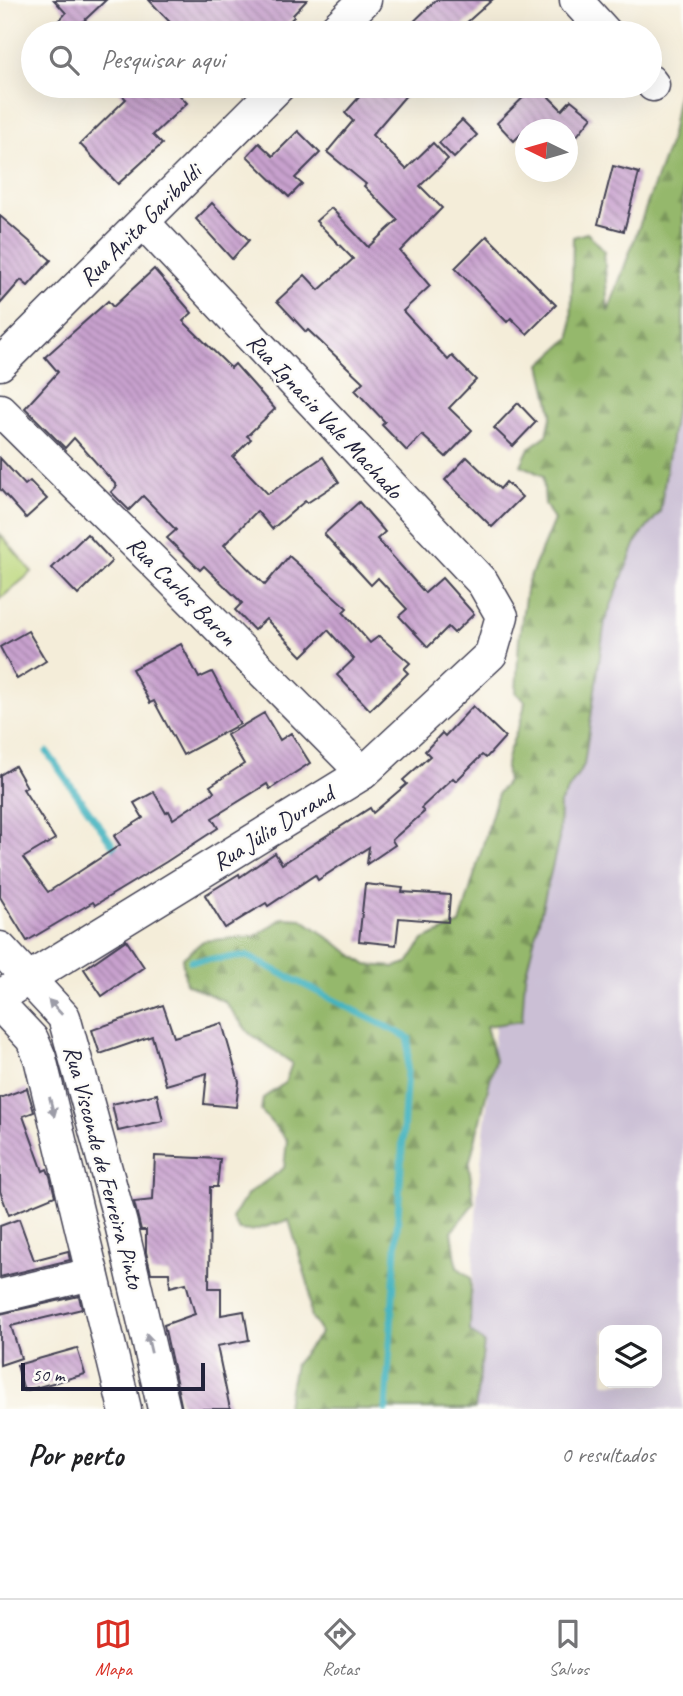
<!DOCTYPE html>
<html lang="pt">
<meta charset="utf-8">
<style>
body{margin:0;font-family:Caveat,sans-serif;background:#f2f2f2;color:#202124}
.controls{position:absolute;right:21px;bottom:21px;display:grid;overflow:hidden;border-radius:14px;box-shadow:0 7px 28px #0002}
.controls button{width:63px;height:63px;display:grid;place-items:center;padding:0;border:0;border-bottom:2px solid #e0e0e0;background:#fff;color:#202124;font:35px sans-serif}
.compass{position:absolute;left:515px;top:119px;width:63px;height:63px;border-radius:50%;background:#fff;box-shadow:0 7px 28px #0002;rotate:275deg}
.scale{position:absolute;left:21px;bottom:18px;width:184px;box-sizing:border-box;padding-left:7px;border:4px solid #22223b;border-top:0;font-size:19px;line-height:24px;white-space:nowrap;color:#22223b;-webkit-text-stroke:5px #fdfcf7;paint-order:stroke}
.list{margin:0;padding:0;list-style:none}
h2{display:flex;justify-content:space-between;align-items:center;height:91px;margin:0;padding:0 28px;font-size:30px}
h2 small{font-size:23px;font-weight:400;color:#757577}
.icon{flex:none;width:38px;height:38px;fill:none;stroke:currentColor;stroke-width:2;stroke-linecap:round;stroke-linejoin:round}
.map{position:relative;flex:none;width:683px;height:1409px;overflow:hidden}
.search{position:absolute;background:#fff;box-shadow:0 7px 28px #0002;left:21px;right:21px;top:21px;height:77px;display:flex;align-items:center;gap:18px;box-sizing:border-box;padding:0 24px;border-radius:38px;color:#757577;font-size:26px}
.sheet{height:189px;background:#fff}
nav{display:flex;justify-content:space-around;align-items:center;box-sizing:border-box;height:98px;border-top:2px solid #e0e0e0;background:#fff;font-size:19px;color:#757577}
nav a{display:grid;justify-items:center;gap:4px}
nav .on{color:#d93025}
.map>svg:first-child{display:block}
.industrial{fill:#cbbfd5;fill-rule:evenodd}
.forest{fill:url(#forest-firs);stroke:#5c6d54;stroke-width:2}
.pitch{fill:#bcd77d;stroke:#6f7c5c;stroke-width:2}
.lines{fill:none;stroke-linecap:round;stroke-linejoin:round}
.stream{stroke:#45b4c0;stroke-width:7}
.building{fill:url(#building-back-hatch)}
.minor-casing{stroke:#424053;stroke-width:35}
.minor{stroke:#fff;stroke-width:32}
.oneway{fill:#9c9ca7}
.labels{text-anchor:middle;dominant-baseline:central;stroke-width:5;stroke-linejoin:round;paint-order:stroke}
.street-label{font-size:24px;fill:#22223b;stroke:#fdfcf7}
</style>
<div class="map">
<svg width="683" height="1409" viewBox="0 0 683 1409">
<defs>
<pattern id="forest-firs" width="22" height="20" patternUnits="userSpaceOnUse" patternTransform="scale(1.75)"><rect width="22" height="20" fill="#95b86c"/><path d="M5 1l3.5 6h-7zM16 11l3.5 6h-7z" fill="#79955a"/></pattern>
<pattern id="building-back-hatch" width="6" height="6" patternUnits="userSpaceOnUse" patternTransform="scale(1.75)"><rect width="6" height="6" fill="#c8a1ce"/><path d="M-1 5l2 2M0 0l6 6M5-1l2 2" fill="none" stroke="#a283a8"/></pattern>
</defs>
<rect width="100%" height="100%" fill="#fdfcf7"/>
<filter id="ink" filterUnits="userSpaceOnUse"><feTurbulence type="fractalNoise" baseFrequency=".0143" numOctaves="2"/><feDisplacementMap in="SourceGraphic" scale="14" xChannelSelector="R" yChannelSelector="G"/><feConvolveMatrix kernelMatrix="1 2 1 2 8 2 1 2 1" color-interpolation-filters="sRGB"/></filter>
<filter id="wash" filterUnits="userSpaceOnUse"><feTurbulence type="fractalNoise" baseFrequency=".00686" numOctaves="4" result="noise"/><feDisplacementMap in="SourceGraphic" scale="28" xChannelSelector="R" yChannelSelector="G"/><feGaussianBlur stdDeviation="1.57" result="paint"/><feColorMatrix in="noise" values="0 0 0 0 0 0 0 0 0 0 0 0 0 0 0 0 0 1.4 0 .05"/><feComposite in="paint" operator="in"/></filter>
<g filter="url(#wash)">
<rect width="100%" height="100%" fill="#f4edd9"/>
<path class="industrial" d="M683,315v1094h-217l11,-210 23,-214zM604,1330h53v53h-53z"/>
<path class="forest" d="M683,64v314l-5,14 -18,120 -23,28 -32,81 -21,144 -24,38 -1,36 -34,138 -3,44 -36,5 9,34 -26,105 5,38 -22,28 5,36 14,11 -1,53 14,12 -9,66h-189l9,-45 26,-31 -11,-18 -1,-28 -20,-67 -38,11 -12,-1 -7,-12 16,-24 36,-26 3,-28 -26,-29 2,-13 22,-15 7,-20 -43,-30 -25,-32 -38,-17 -4,-25 21,-18 53,-5 27,-18 19,1 65,46 27,2 14,-4 15,-23 37,-16 38,-131 9,-11c-7,-29 16,-52 18,-81l-9,-8 3,-55 8,-54 27,-64 -9,-16 -2,-28 -22,-11 8,-17 18,-13 5,-22 -11,-49 30,-27 2,-100 14,-4 17,18 4,61 62,-171z"/>
<path class="pitch" d="M0,534l32,38 -32,27z"/>
<g class="lines">
<g class="stream">
<path d="M47,752l73,103"/>
<path d="M191,961l56,-5 162,82 -23,371"/>
</g>
</g>
<g id="blocks">
<g class="building">
<path d="M54,0h52l-35,33h-23l18,-20z"/>
<path d="M149,0h158l-14,15 1,2 -18,16h-96z"/>
<path d="M436,0h56l-37,33h-53z"/>
<path d="M113,86h58l16,17 -34,32 9,9 -44,40 -38,-40 46,-45z"/>
<path d="M369,86h45l-42,49 34,34 27,-26 15,16 -28,27 22,22 -42,43 30,35 -27,25 45,49 4,-4 24,24 -27,28 23,22 -26,27 -24,-22 -15,16 -25,-26 3,-3 -30,-32 8,-8 -55,-52 -2,2 -29,-31 28,-26 14,15 34,-31 -37,-38 15,-13 37,39 30,-27 -34,-34 2,-2 -39,-32 26,-31 -8,-8z"/>
<path d="M535,86h3l24,24 9,-10 21,17 -24,30v-17h-43l-11,11 -17,-18z"/>
<path d="M462,120l15,15 -23,23 -15,-15z"/>
<path d="M298,131l22,22 -25,25 7,6 -13,13 -42,-41 12,-13 14,13z"/>
<path d="M613,166l26,7 -15,58 -26,-7z"/>
<path d="M212,203l37,37 -17,19 -36,-40z"/>
<path d="M0,216l51,44 -23,26 -7,-6 -21,24z"/>
<path d="M487,236l69,69 -29,29 -16,-16 -4,4 -52,-54z"/>
<path d="M154,269l38,44 -9,8 48,47 4,-4 40,45 -28,27 4,3 -18,18 35,37 55,-37 16,25 -32,21 -2,-2 -33,28 -15,-18 -33,34 41,40 24,-29 58,52 -4,4 27,31 9,-7 31,27 -6,6 4,4 -38,37 -33,-35 17,-16 -26,-29 -26,26 -36,-37 -12,11 -19,-20 7,-7 -38,-37 -4,4 -33,-32 9,-8 -33,-34 -14,14 -18,-18 6,-6 -43,-48 -9,10 -40,-40 33,-36 -13,-15 63,-56 5,6z"/>
<path d="M518,403l18,19 -23,24 -19,-18z"/>
<path d="M467,457l33,32 6,-7 16,15 -30,30 -47,-47z"/>
<path d="M0,458l25,27 5,-4 17,18 -21,19 -26,-29z"/>
<path d="M359,502l26,30 -8,7 48,54 17,-15 32,36 -20,19 -6,-6 -20,20 -29,-31 8,-7 -29,-31 -7,7 -47,-51z"/>
<path d="M87,534l25,27 -34,34 -26,-27z"/>
<path d="M28,631l18,30 -29,18 -17,-32z"/>
<path d="M181,644l18,34 13,-6 28,52 -57,31 -29,-54 -4,2 -18,-34z"/>
<path d="M473,706l32,31 -19,21 -4,-3 -26,26 -3,-3 -32,30 3,4 -32,28 3,5 -28,19 2,-17 -51,33 -3,-5 -47,31 -2,-3 -41,25 -20,-33 34,-21 1,3 35,-24 7,11 88,-56 3,5 34,-29 -4,-4 27,-24 -5,-5 17,-18 3,3z"/>
<path d="M264,713l16,27 11,-7 19,30 -40,26 -3,-5 -55,34 6,10 -52,34 -71,43 -2,-3 -66,39 -27,-44v-122l15,-9 12,21 -4,2 32,50 -32,19 25,34 72,-47 -6,-9 29,-18 -9,-15 20,-11 12,21 3,-2 4,8 41,-27 -4,-6 34,-22 -17,-29z"/>
<path d="M365,884l38,4 -1,4 48,3 -2,27 -49,-4 -3,27 -37,-4z"/>
<path d="M126,940l18,27 -42,29 -18,-27z"/>
<path d="M163,1005l11,32 48,-14 17,59 -3,25 -32,-3 3,-31 -41,12 -14,-49 -52,18 -8,-24z"/>
<path d="M27,1088l7,24 -11,4 20,55 4,-2 3,7 5,20 -46,19 -9,-24v-93z"/>
<path d="M157,1094l6,27 -45,10 -6,-27z"/>
<path d="M155,1156l65,3 -3,28h-7l-1,101h12v27l23,-4 5,29 -32,6 13,63h-48l-18,-84 31,-11 -9,-31 -16,4 -1,-14h-18l-5,-21v-22h-5l-7,-28 19,-2z"/>
<path d="M19,1219l15,41 34,-9 2,9 -70,17v-51z"/>
<path d="M79,1296l3,13 -71,17 10,32 -21,7v-51z"/>
<path d="M77,1348l8,26 -61,17 -7,-26z"/>
</g>
</g>
</g>
<g filter="url(#ink)">
<use href="#blocks" fill-opacity="0" stroke="#424053" stroke-width="2"/>
<g class="lines">
<g class="minor-casing">
<g id="minor">
<path d="M576,0l30,33"/>
<path d="M331,33l34,-33"/>
<path d="M650,81l3,4"/>
<path d="M0,364l279,-278"/>
<path d="M0,410l158,156 205,207"/>
<path d="M0,948l64,69 57,207 43,185"/>
<path d="M0,996l363,-223 128,-119 11,-38 -19,-33 -340,-361"/>
<path d="M0,1005l32,34 8,19 85,351"/>
<path d="M0,1296l75,-18 17,-6"/>
</g>
</g>
<use href="#minor" class="minor"/>
</g>
<defs><path id="oneway-solid" d="M-6-.8H1V-3.2L6.5 0L1 3.2V.8H-6Z" transform="scale(1.75)"/></defs>
<g class="oneway">
<use href="#oneway-solid" transform="translate(55 1007) rotate(-133)"/>
<use href="#oneway-solid" transform="translate(52 1107) rotate(76)"/>
<use href="#oneway-solid" transform="translate(149 1343) rotate(-103)"/>
</g>
</g>
<g class="labels">
<g class="street-label">
<text transform="translate(140 225) rotate(-45)">Rua Anita Garibaldi</text>
<text transform="translate(325 416) rotate(47)">Rua Ignacio Vale Machado</text>
<text transform="translate(182 591) rotate(45)">Rua Carlos Baron</text>
<text transform="translate(273 828) rotate(-32)">Rua Júlio Durand</text>
<text transform="translate(104 1167) rotate(75)">Rua Visconde de Ferreira Pinto</text>
</g>
</g>
</svg>
<div class="controls">
<button><svg class="icon" aria-label="layers" viewBox="0 0 24 24"><path d="M12 4l9 5-9 5-9-5zM3 14l9 5 9-5"/></svg></button>
</div>
<svg class="compass" viewBox="-18 -18 36 36"><path d="M0-13l5 13h-10z" fill="#e53935"/><path d="M0 13l5-13h-10z" fill="#757577"/></svg>
<div class="scale">50 m</div>
<div class="search"><svg class="icon" aria-label="search" viewBox="0 0 24 24"><circle cx="10" cy="10" r="6"/><path d="M15 15l6 6"/></svg>Pesquisar aqui</div>
</div>
<section class="sheet">
<h2>Por perto<small>0 resultados</small></h2>
<ul class="list">
</ul>
</section>
<nav>
<a class="on"><svg class="icon" aria-label="map" viewBox="0 0 24 24"><path d="M3 6l6-2 6 2 6-2v14l-6 2-6-2-6 2zM9 4v14M15 6v14"/></svg>Mapa</a>
<a><svg class="icon" aria-label="directions" viewBox="0 0 24 24"><path d="M12 3l9 9-9 9-9-9zM9 14v-3h6M13 9l2 2-2 2"/></svg>Rotas</a>
<a><svg class="icon" aria-label="saved" viewBox="0 0 24 24"><path d="M7 4h10v16l-5-4-5 4z"/></svg>Salvos</a>
</nav>
